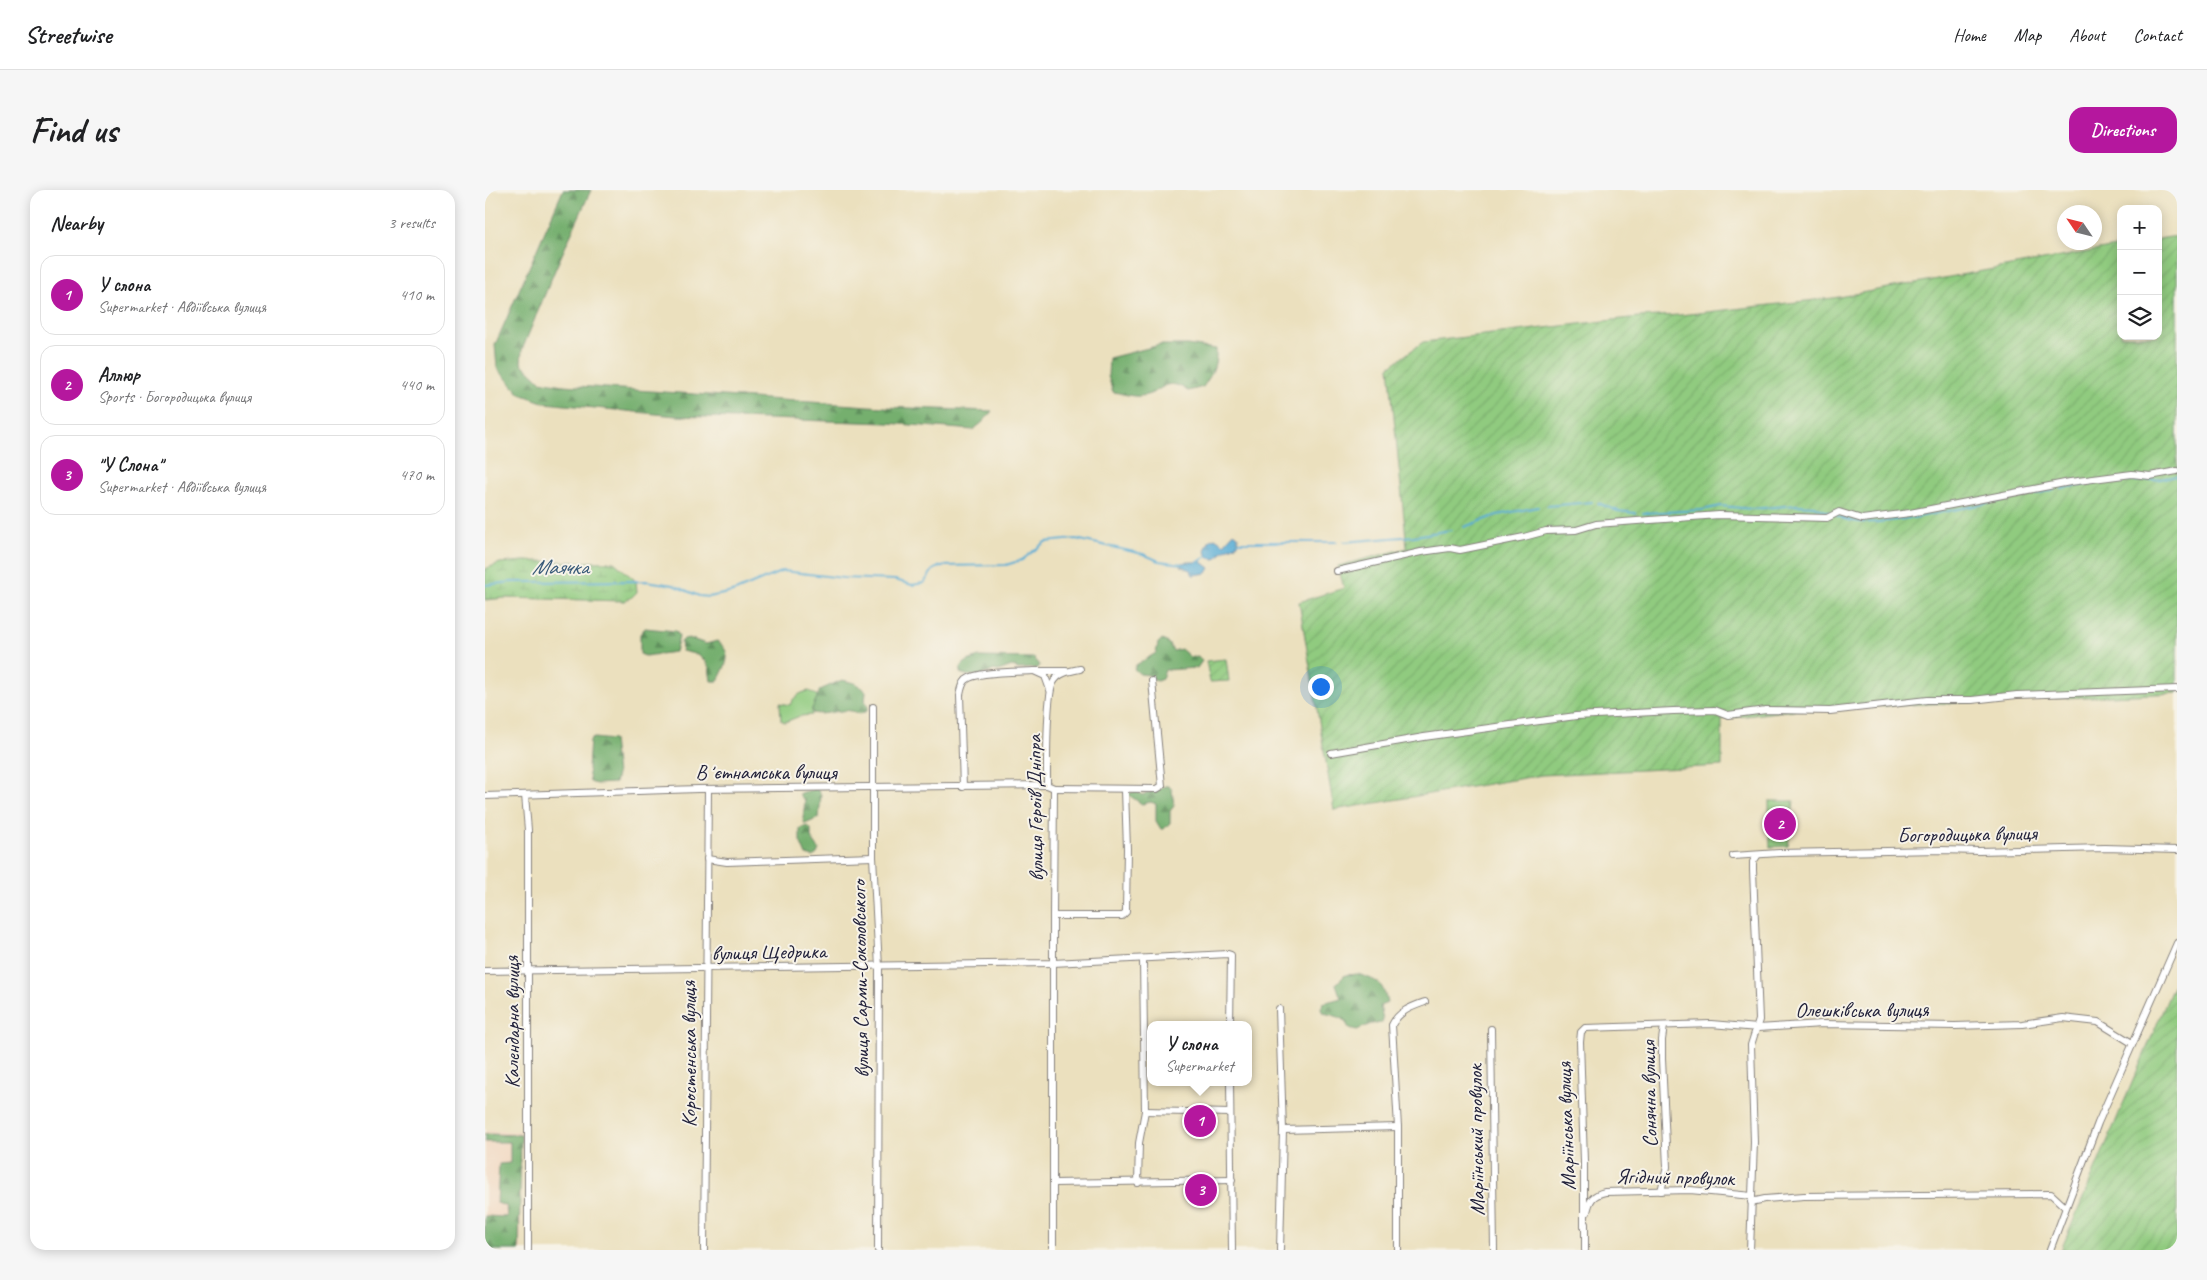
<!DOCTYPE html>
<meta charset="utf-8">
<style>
body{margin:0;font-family:Caveat,sans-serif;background:#f6f6f6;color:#202124}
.controls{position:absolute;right:15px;top:15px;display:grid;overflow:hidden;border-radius:10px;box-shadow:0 2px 12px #0003}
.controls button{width:45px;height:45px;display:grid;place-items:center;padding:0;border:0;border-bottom:1px solid #e0e0e0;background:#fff;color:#202124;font:25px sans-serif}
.compass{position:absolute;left:1572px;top:15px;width:45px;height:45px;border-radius:50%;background:#fff;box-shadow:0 2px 12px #0003;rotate:305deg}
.you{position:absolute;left:835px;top:496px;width:18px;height:18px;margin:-12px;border:4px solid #fff;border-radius:50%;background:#1a73e8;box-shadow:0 0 0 8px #1a73e833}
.badge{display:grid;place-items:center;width:32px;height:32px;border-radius:50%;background:#b5179e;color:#fff;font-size:16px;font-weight:700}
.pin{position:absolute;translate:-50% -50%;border:2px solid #fff;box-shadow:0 1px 5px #0006}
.popup{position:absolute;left:662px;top:831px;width:105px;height:65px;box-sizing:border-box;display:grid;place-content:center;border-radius:10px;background:#fff;filter:drop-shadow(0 1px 4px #0005);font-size:16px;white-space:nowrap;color:#757577}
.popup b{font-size:19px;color:#202124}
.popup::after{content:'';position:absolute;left:50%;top:100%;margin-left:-10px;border:10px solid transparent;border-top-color:#fff}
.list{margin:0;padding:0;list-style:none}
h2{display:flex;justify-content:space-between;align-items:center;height:65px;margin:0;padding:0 20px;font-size:21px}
h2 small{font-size:16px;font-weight:400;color:#757577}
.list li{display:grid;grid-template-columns:32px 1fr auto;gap:15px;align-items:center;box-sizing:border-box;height:80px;margin:0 10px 10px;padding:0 10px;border:1px solid #e0e0e0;border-radius:15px}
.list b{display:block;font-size:19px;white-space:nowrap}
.list p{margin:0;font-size:16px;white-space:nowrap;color:#757577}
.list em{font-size:16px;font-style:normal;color:#757577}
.icon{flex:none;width:28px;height:28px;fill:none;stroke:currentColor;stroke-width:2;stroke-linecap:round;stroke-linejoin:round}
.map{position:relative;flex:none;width:1692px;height:1060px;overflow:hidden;border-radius:15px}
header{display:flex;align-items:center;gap:30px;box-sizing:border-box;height:70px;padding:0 25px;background:#fff;border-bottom:1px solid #e0e0e0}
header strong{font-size:24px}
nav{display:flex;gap:28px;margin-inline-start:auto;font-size:18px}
.intro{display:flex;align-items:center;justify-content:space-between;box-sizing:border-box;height:120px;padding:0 30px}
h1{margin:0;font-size:35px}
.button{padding:12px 22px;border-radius:15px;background:#b5179e;color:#fff;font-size:18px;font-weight:700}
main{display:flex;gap:30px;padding:0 30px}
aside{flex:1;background:#fff;border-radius:15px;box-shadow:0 2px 12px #0003}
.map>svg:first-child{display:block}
.built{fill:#f1d5bd}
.green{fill:#90cb7f;stroke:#59765d}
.forest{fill:url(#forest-firs);stroke:#4b6854}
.wetland{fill:url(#wetland-marsh);stroke:#59765d}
.garden{fill:url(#garden-furrows);stroke:#59765d}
.water{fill:url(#water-ripples);stroke:#3e6888}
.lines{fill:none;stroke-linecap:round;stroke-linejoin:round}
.stream{stroke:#5aadd5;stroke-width:2}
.street-casing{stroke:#86817c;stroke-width:8}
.street{stroke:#fff;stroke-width:6}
.labels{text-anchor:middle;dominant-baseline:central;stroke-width:4;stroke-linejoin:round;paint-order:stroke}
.street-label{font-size:21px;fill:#22223b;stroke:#f7f3e8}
.water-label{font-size:22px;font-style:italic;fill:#385a79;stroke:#f7f3e8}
</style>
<header>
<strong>Streetwise</strong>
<nav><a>Home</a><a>Map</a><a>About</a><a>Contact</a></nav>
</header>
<div class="intro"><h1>Find us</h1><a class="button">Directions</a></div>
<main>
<aside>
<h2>Nearby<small>3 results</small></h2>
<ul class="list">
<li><span class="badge">1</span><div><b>У слона</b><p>Supermarket · Авдіївська вулиця</p></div><em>410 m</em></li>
<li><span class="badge">2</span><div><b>Аллюр</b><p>Sports · Богородицька вулиця</p></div><em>440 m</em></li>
<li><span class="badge">3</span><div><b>&quot;У Слона&quot;</b><p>Supermarket · Авдіївська вулиця</p></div><em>470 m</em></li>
</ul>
</aside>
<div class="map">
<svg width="1692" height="1060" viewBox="0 0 1692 1060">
<defs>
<pattern id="forest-firs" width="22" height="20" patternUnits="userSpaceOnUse" patternTransform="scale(1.25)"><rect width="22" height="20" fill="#74af6e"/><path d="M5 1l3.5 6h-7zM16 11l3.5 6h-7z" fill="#5f8e5c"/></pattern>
<pattern id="wetland-marsh" width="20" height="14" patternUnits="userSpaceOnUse" patternTransform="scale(1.25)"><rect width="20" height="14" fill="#90cb7f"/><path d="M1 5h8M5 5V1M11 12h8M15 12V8" fill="none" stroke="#7cae6f"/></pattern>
<pattern id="garden-furrows" width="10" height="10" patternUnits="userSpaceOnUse" patternTransform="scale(1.25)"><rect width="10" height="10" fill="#90cb7f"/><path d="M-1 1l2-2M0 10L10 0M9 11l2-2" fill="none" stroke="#7cae6f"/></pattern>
<pattern id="water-ripples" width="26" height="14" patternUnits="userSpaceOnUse" patternTransform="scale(1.25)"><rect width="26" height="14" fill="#5aadd5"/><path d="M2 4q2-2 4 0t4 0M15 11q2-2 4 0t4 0" fill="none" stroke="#4a8cae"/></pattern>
</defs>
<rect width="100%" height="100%" fill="#f7f3e8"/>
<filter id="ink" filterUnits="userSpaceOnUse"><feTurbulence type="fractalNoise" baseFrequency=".02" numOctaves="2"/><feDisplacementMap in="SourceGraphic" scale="10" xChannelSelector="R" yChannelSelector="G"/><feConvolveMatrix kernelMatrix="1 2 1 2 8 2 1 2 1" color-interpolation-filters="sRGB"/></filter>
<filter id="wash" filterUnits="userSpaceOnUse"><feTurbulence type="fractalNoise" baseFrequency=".0096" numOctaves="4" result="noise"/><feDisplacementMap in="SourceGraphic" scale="20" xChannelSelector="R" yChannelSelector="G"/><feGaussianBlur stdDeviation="1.12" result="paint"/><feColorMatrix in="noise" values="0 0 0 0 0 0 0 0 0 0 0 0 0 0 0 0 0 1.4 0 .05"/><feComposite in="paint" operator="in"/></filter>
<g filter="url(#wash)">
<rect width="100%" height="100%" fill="#ebe0be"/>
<rect class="built" x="0" y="941" width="36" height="119"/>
<g class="green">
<path d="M324,501l9,5 -6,13v6l-12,1 -15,6 -4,-2 -1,-17 10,2c3,-8 11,-13 19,-14z"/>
<path d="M1284,611h25l-6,45 -18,1z"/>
</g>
<g class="forest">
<path d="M78,0h28l-36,80 -33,80 -1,13 19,18 23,4 320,22 109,4 -9,11 -10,8 -86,-7 -211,-7 -131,-13 -25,-9 -23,-26 -2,-23z"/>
<path d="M675,155h27l29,4c1,16 -4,25 -13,38l-15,4c-24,-17 -26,4 -48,5 -8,1 -19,-3 -27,-4l-5,-16 1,-18z"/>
<path d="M160,438l31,3 3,5 -4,16 -30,4 -5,-2v-20z"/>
<path d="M204,448l17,6 11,-3c17,13 9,23 1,40h-7l-2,-14 -4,-6 -6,-6 -17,-4 -1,-9 3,-3z"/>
<path d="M677,450l6,3 5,8 8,-2 9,8 8,-1 4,5 -5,7 -32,2 -3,9 -5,2 -6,-2 -2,-4 -9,-1 -6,-5 2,-4 20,-12 2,-10z"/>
<path d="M494,467l55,1 6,7 -2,3 -20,1 -6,-3 -14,5 -4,-1c-8,5 -25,8 -34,3 0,-11 10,-13 19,-16z"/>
<path d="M357,490l13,3 11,8 -1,11 3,5 -1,4 -8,3c-13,-9 -32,3 -46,-1l-1,-4 8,-19z"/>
<path d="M109,548l19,2 4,34 -2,9 -19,1 -6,-2 -2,-14 2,-28z"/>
<path d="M680,596h4l3,4 2,16 -4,5v12l-6,6h-3l-5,-8v-17l-5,-2 -9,2 -15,-10 9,-3 6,4z"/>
<path d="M331,599l3,2 2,4 -2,23 -14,6 -2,-5 2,-19 -5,-4v-3z"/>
<path d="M323,636l3,3v9l8,11 -2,5 -4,3 -7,-2 -6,-14v-13z"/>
<path d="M873,784c19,7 25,7 29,29l-7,3 3,13 -1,4 -11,1 -14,6 -8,-2c-6,-12 -13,-12 -26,-15l-2,-4 2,-6 18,-5 -5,-14 9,-9z"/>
<path d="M0,944l36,1 -2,115h-34v-34l22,1 -1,-11 -9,-3 2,-39 11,-1v-21h-25z"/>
</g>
<path class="wetland" d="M39,371l90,1 22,19 1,11 -6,6 -7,3 -119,-3 -20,2v-31l15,-6z"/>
<g class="garden">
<path d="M1692,46v457l-385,17 -70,9v47l-180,9 -208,35 -35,-208 45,-14 -6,-22 69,-18 -18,-181 34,-25 216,-25 41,-2 153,-17 288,-52v90h37v-97z"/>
<path d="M741,469l3,22 -19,1 -4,-21z"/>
<path d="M1692,787v273h-116z"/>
</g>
<g class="water">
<path d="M749,343l4,3v8l-15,7 -7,8 -7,-1 -4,-8 5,-10 5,-2 9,6z"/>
<path d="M705,372h12l8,6 -3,5 -14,2 -3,-5 -9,-4v-3z"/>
</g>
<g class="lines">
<g class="stream">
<path d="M1619,292l51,-2 22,-4"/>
<path d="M1577,298l34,-5"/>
<path d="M1113,313l20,8 17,2"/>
<path d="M1062,316l45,-4"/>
<path d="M1158,323l59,-3 19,-4 31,3 45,-4 17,1 18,8"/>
<path d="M1352,326c23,11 49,5 73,2"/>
<path d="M1428,328l141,-28"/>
<path d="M979,337l33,-12 41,-8"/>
<path d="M754,352h98"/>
<path d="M859,352l70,-6 37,-6"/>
<path d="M712,373l13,-9"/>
<path d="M0,395l27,-3 134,-1 27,4 26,11 10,1 24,-5 50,-21 60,7 52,2 17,5 12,-2 9,-13 8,-4 65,-1 16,-5 23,-18 31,-3 67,15 16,7 24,3"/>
</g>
</g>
</g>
<g filter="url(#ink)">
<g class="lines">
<g class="street-casing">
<g id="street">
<path d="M852,381l84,-19 29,-4 10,2 64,-13 22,-6 30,-1 20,-6 123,-9 108,3 12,-6 23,7 48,-6 160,-31 62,-8 18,2 27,-5"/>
<path d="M565,500l-5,-14 -11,-5h32"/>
<path d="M388,517v150l6,110 -1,283"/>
<path d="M846,563l93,-16 152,-21 97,-5 42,-1 13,5 38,-5 64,1 97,-11h45l45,-5 160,-6"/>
<path d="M478,597l-3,-92c1,-5 2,-11 6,-15 10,-9 54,-8 68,-9"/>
<path d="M569,598l103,1 5,-3 -10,-105"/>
<path d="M40,605l3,35v420"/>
<path d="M0,606l213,-7 349,-4"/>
<path d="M1248,666l46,-3 162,-3 38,1 126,-3 72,2"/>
<path d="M222,669l20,3 146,-5"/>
<path d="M568,726h69l4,-4 1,-63 -2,-59"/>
<path d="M0,781l568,-8 175,-9 3,1 -1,70"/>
<path d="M794,819l4,121 -3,120"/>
<path d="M1006,839l3,221"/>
<path d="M745,892l2,168"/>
<path d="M660,921l85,2"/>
<path d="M798,940l115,-3"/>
<path d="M569,993l178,-3"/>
<path d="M653,993l1,-40 6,-32 -2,-151"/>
<path d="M1176,1001l6,-24 -5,-108v-19l2,-14"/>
<path d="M1266,1012l14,-3 39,-3 247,-2 14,13"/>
<path d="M1102,1022c3,-13 6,-17 18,-20l85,-2 62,6"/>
<path d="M1100,1034v26"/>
<path d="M1099,1036v-65l-4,-119 1,-10 4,-4 126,-4 47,4 64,-4 133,2 67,-2 41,-6 35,4 34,21"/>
<path d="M219,1060l4,-461"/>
<path d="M568,1060v-334l1,-128 -7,-3c0,-21 -1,-87 6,-102 5,-10 16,-12 27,-14"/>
<path d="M913,1060v-123l-6,-102c7,-14 19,-18 33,-23"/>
<path d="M1265,1060l4,-108 -3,-97 8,-25 -6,-150v-8l4,-6"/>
<path d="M1565,1060l48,-127 79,-180"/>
</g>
</g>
<use href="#street" class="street"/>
</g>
</g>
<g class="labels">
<g class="street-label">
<text x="281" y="582">Вʼєтнамська вулиця</text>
<text transform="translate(550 618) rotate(-91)">вулиця Героїв Дніпра</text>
<text transform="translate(1482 644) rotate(-1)">Богородицька вулиця</text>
<text transform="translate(284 762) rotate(-1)">вулиця Щедрика</text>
<text transform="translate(375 789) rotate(-91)">вулиця Сарми-Соколовського</text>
<text x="1377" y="820">Олешківська вулиця</text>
<text transform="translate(27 832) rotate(-90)">Календарна вулиця</text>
<text transform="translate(204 864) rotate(-90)">Коростенська вулиця</text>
<text transform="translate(1164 904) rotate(-91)">Сонячна вулиця</text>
<text transform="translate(1081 936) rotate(-92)">Маріїнська вулиця</text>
<text transform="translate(991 950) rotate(-91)">Маріїнський провулок</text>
<text transform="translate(1190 987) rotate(1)">Ягідний провулок</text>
</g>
<g class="water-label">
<text x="75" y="377">Маячка</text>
</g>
</g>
</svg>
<div class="controls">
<button>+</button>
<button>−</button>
<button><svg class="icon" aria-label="layers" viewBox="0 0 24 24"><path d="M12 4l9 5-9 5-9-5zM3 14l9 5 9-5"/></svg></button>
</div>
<svg class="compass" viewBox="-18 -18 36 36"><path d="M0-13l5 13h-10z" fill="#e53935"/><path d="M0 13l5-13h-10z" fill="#757577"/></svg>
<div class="you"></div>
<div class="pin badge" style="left:715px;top:931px">1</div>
<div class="popup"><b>У слона</b>Supermarket</div>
<div class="pin badge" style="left:1295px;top:634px">2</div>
<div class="pin badge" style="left:716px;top:1000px">3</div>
</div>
</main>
